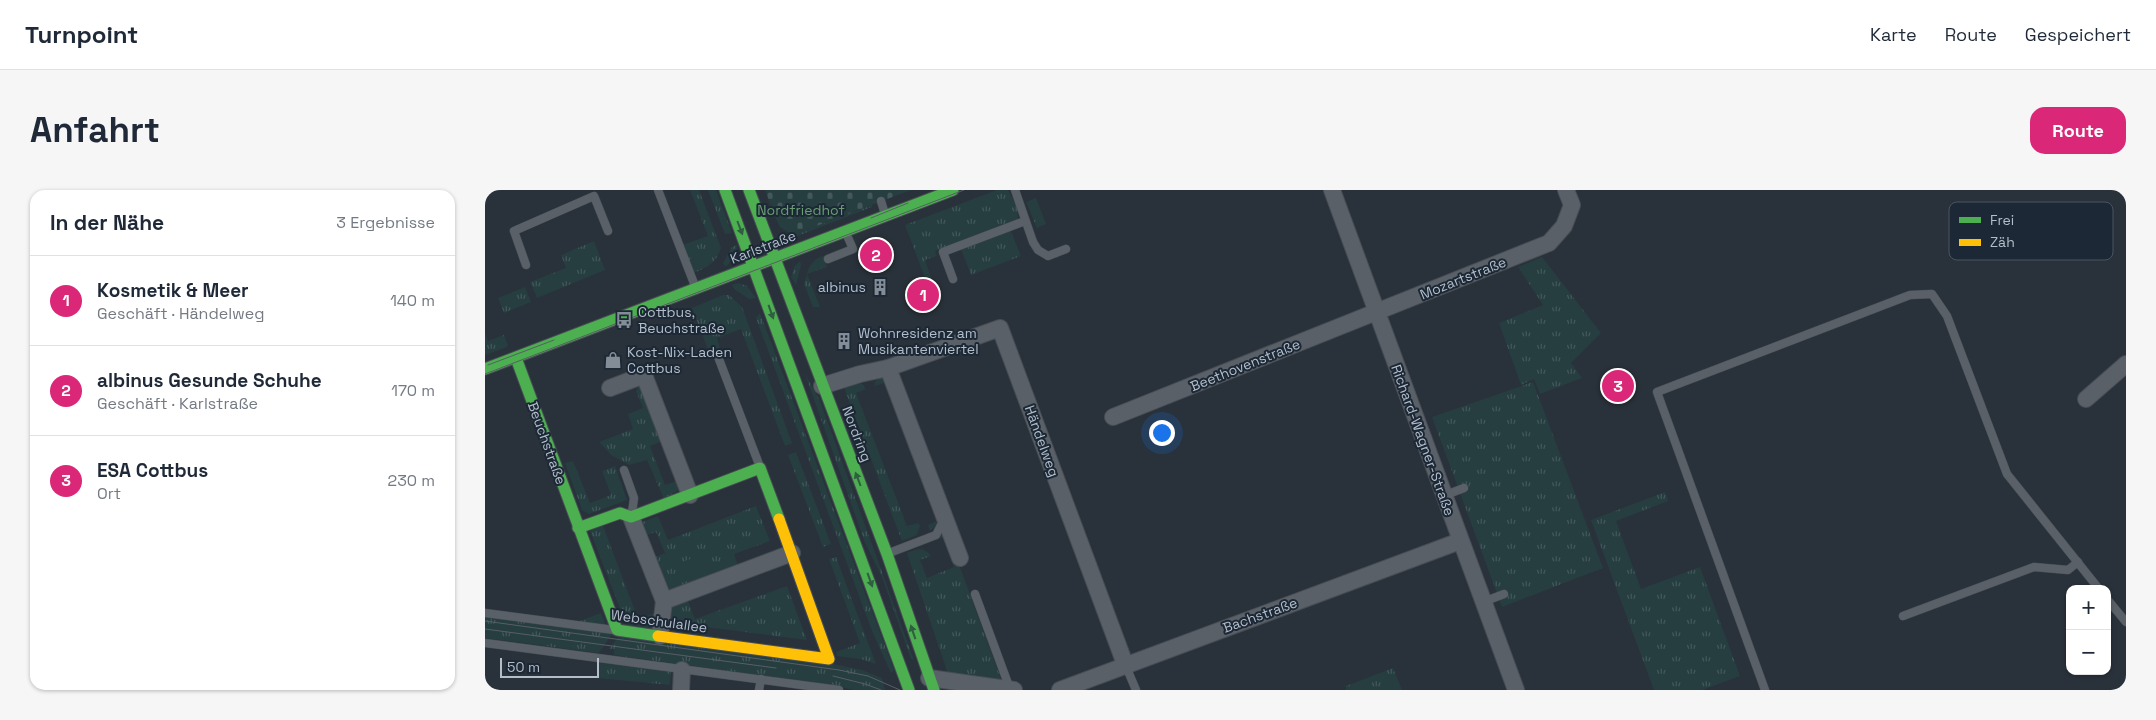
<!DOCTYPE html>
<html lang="de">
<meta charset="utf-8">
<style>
body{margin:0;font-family:"Space Grotesk",sans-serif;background:#f6f6f7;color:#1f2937}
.controls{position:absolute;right:15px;bottom:15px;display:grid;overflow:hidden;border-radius:10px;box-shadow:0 1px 4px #0004}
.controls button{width:45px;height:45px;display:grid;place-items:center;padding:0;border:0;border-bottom:1px solid #e0e1e3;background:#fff;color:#1f2937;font:25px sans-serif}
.scale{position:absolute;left:15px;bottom:12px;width:99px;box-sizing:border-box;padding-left:5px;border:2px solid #b4becb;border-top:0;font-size:14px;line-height:18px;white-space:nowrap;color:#b4becb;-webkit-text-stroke:4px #1c2835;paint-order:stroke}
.you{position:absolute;left:676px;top:242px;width:18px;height:18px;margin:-12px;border:4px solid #fff;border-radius:50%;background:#1a73e8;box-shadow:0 0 0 8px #1a73e833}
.badge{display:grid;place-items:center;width:32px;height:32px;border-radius:50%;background:#db2777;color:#fff;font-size:16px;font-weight:700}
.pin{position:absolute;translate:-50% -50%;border:2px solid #fff;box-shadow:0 1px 5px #0006}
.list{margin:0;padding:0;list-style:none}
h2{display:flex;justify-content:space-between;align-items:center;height:65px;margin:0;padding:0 20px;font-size:21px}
h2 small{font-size:16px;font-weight:400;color:#747a83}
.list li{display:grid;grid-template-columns:32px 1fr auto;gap:15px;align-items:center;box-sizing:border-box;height:90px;padding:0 20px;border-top:1px solid #e0e1e3}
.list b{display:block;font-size:19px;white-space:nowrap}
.list p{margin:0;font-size:16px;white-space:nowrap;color:#747a83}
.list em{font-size:16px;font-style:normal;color:#747a83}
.map{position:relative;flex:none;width:1641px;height:500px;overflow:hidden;border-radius:15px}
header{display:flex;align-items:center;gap:30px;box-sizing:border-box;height:70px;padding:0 25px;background:#fff;border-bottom:1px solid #e0e1e3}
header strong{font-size:24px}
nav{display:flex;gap:28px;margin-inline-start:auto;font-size:18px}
.intro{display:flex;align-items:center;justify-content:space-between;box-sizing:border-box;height:120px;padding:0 30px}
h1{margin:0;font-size:35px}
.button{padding:12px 22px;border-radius:15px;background:#db2777;color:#fff;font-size:18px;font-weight:700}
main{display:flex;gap:30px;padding:0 30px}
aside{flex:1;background:#fff;border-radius:15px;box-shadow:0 1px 4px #0004}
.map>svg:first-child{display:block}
.grass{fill:url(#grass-tufts)}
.cemetery{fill:url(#cemetery-stones)}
.park{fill:#263e40}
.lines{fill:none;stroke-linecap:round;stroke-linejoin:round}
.lane-casing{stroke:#484d54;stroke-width:9}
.street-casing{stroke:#484d54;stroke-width:18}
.fast-casing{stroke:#484d54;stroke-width:13}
.slow-casing{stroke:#484d54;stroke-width:13}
.lane{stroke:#5a6067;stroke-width:8}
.street{stroke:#5a6067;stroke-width:16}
.fast{stroke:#4caf50;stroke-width:11}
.slow{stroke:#ffc107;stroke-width:11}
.tram{stroke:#585e65;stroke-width:1}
.oneway{fill:#2f5e40}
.labels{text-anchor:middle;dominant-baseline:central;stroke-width:4;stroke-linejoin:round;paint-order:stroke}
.park-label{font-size:14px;fill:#699d72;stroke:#1c2835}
.street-label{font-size:14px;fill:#b4becb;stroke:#1c2835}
.poi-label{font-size:14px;fill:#b4becb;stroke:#1c2835;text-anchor:start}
.key{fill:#1c2835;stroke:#4a5562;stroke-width:1}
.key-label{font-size:14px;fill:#b4becb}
</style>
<header>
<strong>Turnpoint</strong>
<nav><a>Karte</a><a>Route</a><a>Gespeichert</a></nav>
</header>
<div class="intro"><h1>Anfahrt</h1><a class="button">Route</a></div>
<main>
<aside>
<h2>In der Nähe<small>3 Ergebnisse</small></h2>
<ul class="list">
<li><span class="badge">1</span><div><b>Kosmetik &amp; Meer</b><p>Geschäft · Händelweg</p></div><em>140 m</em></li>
<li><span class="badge">2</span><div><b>albinus Gesunde Schuhe</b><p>Geschäft · Karlstraße</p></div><em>170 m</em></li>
<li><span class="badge">3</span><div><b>ESA Cottbus</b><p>Ort</p></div><em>230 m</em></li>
</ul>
</aside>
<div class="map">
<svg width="1641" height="500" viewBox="0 0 1641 500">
<defs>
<pattern id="grass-tufts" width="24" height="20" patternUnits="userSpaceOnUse" patternTransform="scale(1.25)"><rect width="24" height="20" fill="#263e40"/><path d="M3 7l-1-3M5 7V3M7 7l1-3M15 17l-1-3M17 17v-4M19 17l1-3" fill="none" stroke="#43585a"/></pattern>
<pattern id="cemetery-stones" width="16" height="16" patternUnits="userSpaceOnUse" patternTransform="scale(1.25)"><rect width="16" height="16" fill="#263e40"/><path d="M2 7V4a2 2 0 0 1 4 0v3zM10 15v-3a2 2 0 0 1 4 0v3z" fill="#43585a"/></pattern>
</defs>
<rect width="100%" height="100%" fill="#29313a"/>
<g class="grass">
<path d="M205,0h9l22,58c-5,15 -14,20 -28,25l-11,-28 26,-9z"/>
<path d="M223,0h8l16,43 -7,1z"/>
<path d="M512,0h11l9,17 1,12 -83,32 2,5 -12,4 10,29 -5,2 -25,-66z"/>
<path d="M551,8l10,26 -9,4 -11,-26z"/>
<path d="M387,15v2l-77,30 -15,-10 -6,-12 24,18z"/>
<path d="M525,39l11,27 -50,19 -10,-26z"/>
<path d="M109,51l11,29 -68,28 -7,-16 36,-14 -5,-13z"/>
<path d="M252,55l-1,9 -10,13 -3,-4 9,-16z"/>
<path d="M360,57l-21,11 3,9 -20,7 13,33h-7l-9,-23 5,-17 7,-8z"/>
<path d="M1057,67l59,76 -30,30 11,15 -42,16 -6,-15 -13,6 -22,-62 44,-18 -25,-38z"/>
<path d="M315,71l1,4 -5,20 -5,-8 3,-10z"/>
<path d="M253,93l9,3 9,12 -7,1 -15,-10 -2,-4z"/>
<path d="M40,97l6,15 -27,11 -6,-15z"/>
<path d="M238,105h6l13,12 50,136 -7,3 -44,-117 -24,9 3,10 -11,4 -17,-44z"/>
<path d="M275,123l134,357 -3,3 -19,-42 -116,-313z"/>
<path d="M0,143l3,8 16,-6 4,10 -1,2 -22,8z"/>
<path d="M320,184l15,27 94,259 -3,-1 -29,-82 -17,-34z"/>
<path d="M398,185l55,142c-1,7 -3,10 -8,14l-2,-6 9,-4 -53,-138 -9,3v-4z"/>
<path d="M374,191l7,8 -10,4 51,133 11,-3 2,3 -3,9 -15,6 -59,-156z"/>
<path d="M1048,192l70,186 -101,39 -70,-190z"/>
<path d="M154,195l6,2 20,53 -15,6 15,39 12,-4 3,8 -16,10 -17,-39 -18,5 -18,-10 -12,-13 34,-13 -5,-15 15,-6 -7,-17z"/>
<path d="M311,262l35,92 -8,3 -35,-92z"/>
<path d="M88,271l17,42 21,-8 -9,-24 13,-5 12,34 -38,14 -7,-4 -17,-47z"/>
<path d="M1180,302l3,9 -52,20 25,68 59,-22 40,109 -38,14h-48l-63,-170z"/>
<path d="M271,316l14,35 -36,13 4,12 -70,31 -15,-39 12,-5 -9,-21 -12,4 -4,-13 18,-7 10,24z"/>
<path d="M117,333l36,96 19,-7 -1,17 -30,-5 -36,-93z"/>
<path d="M461,339l56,153 -54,-8 -41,-121c10,-4 16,-7 24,3l-11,4 7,18 27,-11 -11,-30 -7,3z"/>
<path d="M351,367l40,107 -15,-5 -24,-3 -1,-4 24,-9 -31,-84z"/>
<path d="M302,396l20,54 -140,-18 1,-16 19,-7 8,20z"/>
<path d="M116,423l5,13 -29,-4z"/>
<path d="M0,427l127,17 -13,19 -114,-15z"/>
<path d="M135,445l219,30 23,5 20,8 3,12h-31l-17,-4 -223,-31v-6h-5z"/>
<path d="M113,473l73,7 -1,15 -73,-7z"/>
<path d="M908,478l9,22h-56v-4z"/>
</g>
<path class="cemetery" d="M280,0h146l-113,43 -24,-18z"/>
<path class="park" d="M217,364l7,18 -17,6 -7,-17z"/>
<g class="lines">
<g class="lane-casing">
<g id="lane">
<path d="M173,0l37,96"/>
<path d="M530,0l18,52 5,8 10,6 18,-7"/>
<path d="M396,11l4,13"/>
<path d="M343,69l25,-10 -7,-16"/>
<path d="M41,75l-12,-34 80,-35 14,35"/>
<path d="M468,89l-10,-27 82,-31"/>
<path d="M232,164l43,113"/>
<path d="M139,280l10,28 -2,15"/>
<path d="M958,306l21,-8"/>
<path d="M404,363l47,-18 8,-16"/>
<path d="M490,404l35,95"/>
<path d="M1622,409l19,23"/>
<path d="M998,412l21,-8"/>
<path d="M0,423l129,17"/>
<path d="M1418,426l131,-49 34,3 10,-8"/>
<path d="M0,453l354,47"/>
<path d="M640,474l11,26"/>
<path d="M274,500l2,-11"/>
<path d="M1280,500l-108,-298 253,-97 22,-1 15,22 60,158 92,115"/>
</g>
</g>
<g class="street-casing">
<g id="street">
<path d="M847,0l184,500"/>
<path d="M403,178l72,190"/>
<path d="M337,196l38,-12 28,-6 112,-40 125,336"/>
<path d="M125,198l34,-13 46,120"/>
<path d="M1601,209l40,-35"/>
<path d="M628,227l436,-174 15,-17 8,-21 -6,-15"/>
<path d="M146,327l33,84 128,-48"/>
<path d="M175,446l4,-35"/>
<path d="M444,488l85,12"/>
<path d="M196,500l1,-20"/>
<path d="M575,500l400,-149"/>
</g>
</g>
<g class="fast-casing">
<g id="fast">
<path d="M240,0l184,500"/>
<path d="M264,0l138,364 47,136"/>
<path d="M31,168l101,272 41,6"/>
<path d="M0,179l468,-179"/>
<path d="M93,338l42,-15 11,4 129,-49 19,51"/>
</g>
</g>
<g class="slow-casing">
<path id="slow" d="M173,446l171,23 -50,-140"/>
</g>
<use href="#lane" class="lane"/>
<use href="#street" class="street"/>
<use href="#fast" class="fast"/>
<use href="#slow" class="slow"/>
<g class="tram">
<path d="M386,28l37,-15"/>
<path d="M3,175l66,-25"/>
<path d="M0,184l479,-184"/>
<path d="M0,431l354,49 29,6 32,14"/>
<path d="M0,439l291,39"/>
<path d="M348,486l32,8 16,6"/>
</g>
</g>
<defs><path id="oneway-solid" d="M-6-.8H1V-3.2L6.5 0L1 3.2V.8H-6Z" transform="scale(1.25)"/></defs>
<g class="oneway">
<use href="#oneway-solid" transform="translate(255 38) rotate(69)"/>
<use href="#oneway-solid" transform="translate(286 122) rotate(70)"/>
<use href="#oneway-solid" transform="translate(373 289) rotate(-111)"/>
<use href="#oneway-solid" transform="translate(385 390) rotate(70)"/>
<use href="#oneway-solid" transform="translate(428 442) rotate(-109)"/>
</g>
<defs>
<g id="building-bare" transform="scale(1.35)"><path d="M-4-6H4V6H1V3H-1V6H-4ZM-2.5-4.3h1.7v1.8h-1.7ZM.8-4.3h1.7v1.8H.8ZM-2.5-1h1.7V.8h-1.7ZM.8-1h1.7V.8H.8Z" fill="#838d98" stroke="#1c2835" stroke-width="2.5" paint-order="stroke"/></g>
<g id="bus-bare" transform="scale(1.35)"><path d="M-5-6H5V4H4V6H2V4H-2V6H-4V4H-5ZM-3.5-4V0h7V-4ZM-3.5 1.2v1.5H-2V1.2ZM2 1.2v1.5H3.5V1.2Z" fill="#838d98" stroke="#1c2835" stroke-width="2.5" paint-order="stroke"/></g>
<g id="shop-bare" transform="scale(1.35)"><path d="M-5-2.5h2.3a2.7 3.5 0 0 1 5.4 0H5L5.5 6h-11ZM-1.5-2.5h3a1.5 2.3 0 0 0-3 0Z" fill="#838d98" stroke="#1c2835" stroke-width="2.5" paint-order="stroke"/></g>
</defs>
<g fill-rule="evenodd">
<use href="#building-bare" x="395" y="97"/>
<use href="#bus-bare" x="139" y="130"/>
<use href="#building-bare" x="359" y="151"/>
<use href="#shop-bare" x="128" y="170"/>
</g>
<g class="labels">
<g class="park-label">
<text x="316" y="20">Nordfriedhof</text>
</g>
<g class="street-label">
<text transform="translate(278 57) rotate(-21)">Karlstraße</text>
<text transform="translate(978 88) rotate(-22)">Mozartstraße</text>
<text transform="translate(760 175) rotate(-22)">Beethovenstraße</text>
<text transform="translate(372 244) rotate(69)">Nordring</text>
<text transform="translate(938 250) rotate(70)">Richard-Wagner-Straße</text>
<text transform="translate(557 251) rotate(70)">Händelweg</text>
<text transform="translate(62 253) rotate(70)">Beuchstraße</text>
<text transform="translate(775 425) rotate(-20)">Bachstraße</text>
<text transform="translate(174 431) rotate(8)">Webschulallee</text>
</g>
<g class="poi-label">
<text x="381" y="97" text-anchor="end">albinus</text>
<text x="153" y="122">Cottbus,<tspan x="153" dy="16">Beuchstraße</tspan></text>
<text x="373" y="143">Wohnresidenz am<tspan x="373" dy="16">Musikantenviertel</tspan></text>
<text x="142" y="162">Kost-Nix-Laden<tspan x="142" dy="16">Cottbus</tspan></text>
</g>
</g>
<rect x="1464" y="12" width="164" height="58" rx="8" class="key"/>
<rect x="1474" y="27" width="22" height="6" fill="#4caf50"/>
<rect x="1474" y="49" width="22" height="7" fill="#ffc107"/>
<g class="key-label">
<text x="1505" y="35">Frei</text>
<text x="1505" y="57">Zäh</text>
</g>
</svg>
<div class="controls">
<button>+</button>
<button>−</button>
</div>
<div class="scale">50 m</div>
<div class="you"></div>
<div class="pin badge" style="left:438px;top:105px">1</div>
<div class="pin badge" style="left:391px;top:65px">2</div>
<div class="pin badge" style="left:1133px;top:196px">3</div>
</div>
</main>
